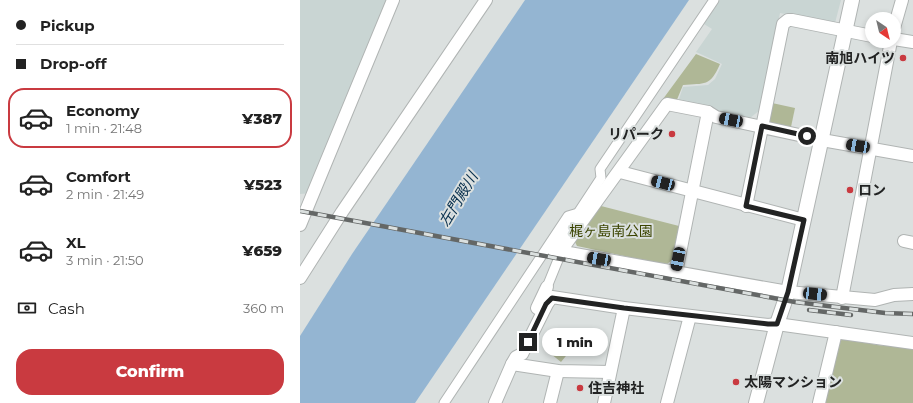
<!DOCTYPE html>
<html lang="en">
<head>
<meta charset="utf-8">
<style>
	:root { --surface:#fff; --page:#f2f2f2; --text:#222; --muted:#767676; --line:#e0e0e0; --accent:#c93a40 }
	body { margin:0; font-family:Montserrat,"Noto Sans JP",sans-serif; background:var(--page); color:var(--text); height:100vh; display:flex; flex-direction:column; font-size:15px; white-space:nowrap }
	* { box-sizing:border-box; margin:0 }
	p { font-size:13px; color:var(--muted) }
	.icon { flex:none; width:22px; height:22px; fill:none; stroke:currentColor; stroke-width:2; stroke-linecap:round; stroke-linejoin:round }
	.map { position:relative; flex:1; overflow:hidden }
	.side { display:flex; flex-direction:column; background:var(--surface); width:300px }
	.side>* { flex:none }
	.guide { display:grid; align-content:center; height:88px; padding:0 16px; background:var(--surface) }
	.needle { width:26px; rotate:145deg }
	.fabs { position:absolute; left:565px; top:12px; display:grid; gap:8px }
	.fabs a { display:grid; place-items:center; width:36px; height:36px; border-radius:50%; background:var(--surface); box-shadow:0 2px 6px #0003; font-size:20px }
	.end { position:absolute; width:18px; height:18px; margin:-9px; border:5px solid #222323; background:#fff; box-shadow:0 0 0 2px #fff }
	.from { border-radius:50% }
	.bubble { position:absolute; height:28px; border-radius:14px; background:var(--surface); box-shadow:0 2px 6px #0003; font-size:13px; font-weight:800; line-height:28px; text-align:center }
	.car { position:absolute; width:12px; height:24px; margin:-12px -6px; border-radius:5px; box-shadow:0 0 3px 1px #0007; background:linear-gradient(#222 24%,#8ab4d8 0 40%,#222 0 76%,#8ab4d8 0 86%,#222 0) }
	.guide b { display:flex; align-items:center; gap:14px; height:38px; font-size:15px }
	.guide b+b { border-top:1px solid var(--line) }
	.guide i { width:10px; height:10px; background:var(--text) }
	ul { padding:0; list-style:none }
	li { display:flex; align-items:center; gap:12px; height:60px; margin:0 8px 6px; padding:0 8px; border:2px solid transparent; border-radius:16px }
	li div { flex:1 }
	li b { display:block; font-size:15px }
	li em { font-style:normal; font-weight:800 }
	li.selected { border-color:var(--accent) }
	li>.icon { width:36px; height:36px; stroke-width:1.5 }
	.pay { display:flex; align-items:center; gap:10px; height:44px; padding:0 16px; font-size:15px }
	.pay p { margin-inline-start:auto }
	.cta { display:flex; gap:8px; margin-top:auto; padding:8px 16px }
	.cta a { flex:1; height:46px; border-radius:16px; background:var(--accent); color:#fff; font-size:16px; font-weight:800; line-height:46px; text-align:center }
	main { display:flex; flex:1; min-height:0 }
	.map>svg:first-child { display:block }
</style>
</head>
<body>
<main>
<section class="side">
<div class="guide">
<b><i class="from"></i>Pickup</b>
<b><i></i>Drop-off</b>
</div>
<ul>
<li class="selected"><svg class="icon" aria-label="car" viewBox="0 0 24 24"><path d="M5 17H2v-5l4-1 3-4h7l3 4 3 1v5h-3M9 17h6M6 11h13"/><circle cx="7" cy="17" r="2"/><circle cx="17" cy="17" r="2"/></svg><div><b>Economy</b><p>1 min · 21:48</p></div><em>¥387</em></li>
<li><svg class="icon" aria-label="car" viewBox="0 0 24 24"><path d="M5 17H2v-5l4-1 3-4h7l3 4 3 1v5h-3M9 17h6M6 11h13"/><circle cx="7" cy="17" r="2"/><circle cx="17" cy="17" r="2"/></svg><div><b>Comfort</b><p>2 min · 21:49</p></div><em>¥523</em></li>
<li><svg class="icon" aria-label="car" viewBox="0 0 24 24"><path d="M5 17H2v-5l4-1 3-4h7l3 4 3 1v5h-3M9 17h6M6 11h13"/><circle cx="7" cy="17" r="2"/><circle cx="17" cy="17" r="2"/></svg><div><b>XL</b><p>3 min · 21:50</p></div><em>¥659</em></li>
</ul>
<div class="pay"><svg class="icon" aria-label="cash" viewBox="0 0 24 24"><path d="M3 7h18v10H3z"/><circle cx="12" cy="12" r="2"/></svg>Cash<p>360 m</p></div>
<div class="cta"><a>Confirm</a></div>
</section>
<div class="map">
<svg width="613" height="403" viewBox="0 0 613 403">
	<rect width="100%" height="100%" fill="#dbe0df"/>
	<g fill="#c9d5d3">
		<polygon points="0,0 92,0 12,193 0,194"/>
		<polygon points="420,0 541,0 535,23 480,13 460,110 450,118 378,102 383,87 408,85 415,79 422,64 396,52 412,29 404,24"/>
	</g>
	<g fill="#afb796">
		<path d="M396,54L420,64C410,87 405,83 383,85L376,102L363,99Z"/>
		<polygon points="472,103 495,108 491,127 471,123 469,120"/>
		<polygon points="301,206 379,226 372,260 366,265 277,246 275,242"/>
		<polygon points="544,338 577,345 613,348 613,403 523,403 539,342"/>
		<polygon points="276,340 285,344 280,354 270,351 261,362 251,354 257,344 269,349"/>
	</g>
	<polygon fill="#94b5d2" points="225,0 389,0 115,403 0,403 0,336 52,254"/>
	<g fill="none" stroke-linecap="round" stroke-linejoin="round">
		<g stroke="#b0b4b3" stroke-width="11">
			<g id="pedestrian">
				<polyline points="260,254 253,252 278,213"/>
				<polyline points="247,287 262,250"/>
				<polyline points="144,403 268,216 278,213 301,178 300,169 414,0"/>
			</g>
		</g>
		<g stroke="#b0b4b3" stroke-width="14">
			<g id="minor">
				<polyline points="594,28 602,0"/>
				<polyline points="594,39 613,42"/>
				<polyline points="613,156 522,140 416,117 408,112 367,104 263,248 269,253 488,292 575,300 594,295 613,294"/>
				<polyline points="320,172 504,220"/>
				<polyline points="446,206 483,24 488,20 492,20 572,36"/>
				<polyline points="0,225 93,0"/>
				<polyline points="604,241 613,243"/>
				<polyline points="376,273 408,112"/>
				<polyline points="0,278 42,212 186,0"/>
				<polyline points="542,298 591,41"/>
				<polyline points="237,308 247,287"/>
				<polyline points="212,364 258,371 310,372"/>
				<polyline points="195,403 212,364 216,357 222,354 247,304 252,297 324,308 468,325 477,324 613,343"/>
				<polyline points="250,403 258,371"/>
				<polyline points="304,403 324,308"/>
				<polyline points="367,403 390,316"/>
				<polyline points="519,403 536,332"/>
			</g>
		</g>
		<g stroke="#b0b4b3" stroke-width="16">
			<polyline id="tertiary" points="456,403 477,324 488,292 552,0"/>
		</g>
		<use href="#pedestrian" stroke="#fff" stroke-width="9"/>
		<use href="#minor" stroke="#fff" stroke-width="12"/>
		<use href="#tertiary" stroke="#fff" stroke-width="14"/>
		<g stroke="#646766" stroke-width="4.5">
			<g id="rail">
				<polyline points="0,211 495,302 585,313 613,314"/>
				<polyline points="509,310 551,315"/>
			</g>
		</g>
		<use href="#rail" stroke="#dbe0df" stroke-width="3" stroke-dasharray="9" stroke-linecap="butt"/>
	</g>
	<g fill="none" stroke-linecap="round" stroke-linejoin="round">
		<polyline stroke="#222323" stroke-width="5" points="228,342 246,304 252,298 324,308 468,324 477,324 488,292 504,220 446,206 462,126 507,136"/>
	</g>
	<g fill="#c93a40" stroke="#dbe0df" stroke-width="1.5">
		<circle cx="603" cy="58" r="4"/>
		<circle cx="372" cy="134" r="4"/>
		<circle cx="550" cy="190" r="4"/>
		<circle cx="436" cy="382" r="4"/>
		<circle cx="280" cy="388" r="4"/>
	</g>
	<g text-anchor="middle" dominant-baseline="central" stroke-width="4" stroke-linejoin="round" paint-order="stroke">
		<g font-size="14" font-weight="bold" fill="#222323" stroke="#dbe0df" text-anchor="start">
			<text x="595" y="58" text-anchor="end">南旭ハイツ</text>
			<text x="364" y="134" text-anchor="end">リパーク</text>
			<text x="558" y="190">ロン</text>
			<text x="444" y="382">太陽マンション</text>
			<text x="288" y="388">住吉神社</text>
		</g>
		<g font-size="14" fill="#3b4400" stroke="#dbe0df">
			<text x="311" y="231">梶ヶ島南公園</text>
		</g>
		<g font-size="15" font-style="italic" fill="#072f4d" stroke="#dbe0df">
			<text transform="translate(158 199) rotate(-59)">左門殿川</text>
		</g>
	</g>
</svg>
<div class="fabs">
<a><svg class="needle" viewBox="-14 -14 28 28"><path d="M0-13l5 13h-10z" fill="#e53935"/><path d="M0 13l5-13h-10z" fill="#767676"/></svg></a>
</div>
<i class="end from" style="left:507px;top:136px"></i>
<i class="end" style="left:228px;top:342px"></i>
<div class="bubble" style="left:242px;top:328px;width:66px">1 min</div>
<i class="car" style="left:431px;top:120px;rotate:281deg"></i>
<i class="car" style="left:558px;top:146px;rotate:280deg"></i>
<i class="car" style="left:363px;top:183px;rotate:285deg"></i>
<i class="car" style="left:299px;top:259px;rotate:280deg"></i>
<i class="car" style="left:378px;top:259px;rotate:191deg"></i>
<i class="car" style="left:515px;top:294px;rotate:96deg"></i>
</div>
</main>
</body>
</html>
